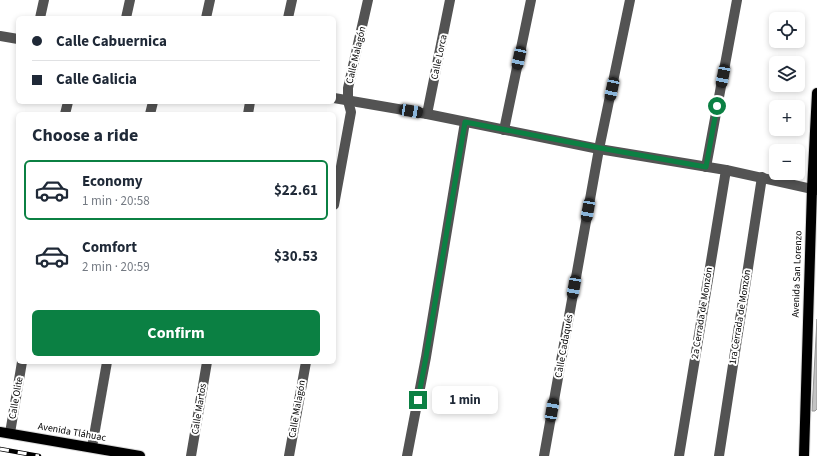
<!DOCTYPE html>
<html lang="en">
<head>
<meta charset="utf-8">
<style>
	:root { --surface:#fff; --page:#f6f6f7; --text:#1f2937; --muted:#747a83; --line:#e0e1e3; --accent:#0b8043 }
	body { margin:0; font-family:"Source Sans 3",sans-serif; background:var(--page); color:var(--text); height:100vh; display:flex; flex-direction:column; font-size:15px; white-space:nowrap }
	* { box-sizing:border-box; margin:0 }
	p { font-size:13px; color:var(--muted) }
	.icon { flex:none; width:22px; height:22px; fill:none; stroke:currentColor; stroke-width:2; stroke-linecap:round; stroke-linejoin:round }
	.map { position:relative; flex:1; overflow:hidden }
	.drawer { position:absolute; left:16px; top:112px; width:320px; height:252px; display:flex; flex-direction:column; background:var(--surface); border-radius:6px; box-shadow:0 2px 6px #0003 }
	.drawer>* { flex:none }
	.top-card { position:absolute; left:16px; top:16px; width:320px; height:88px; border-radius:6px; box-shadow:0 2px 6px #0003; display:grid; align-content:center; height:88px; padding:0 16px; background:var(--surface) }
	.controls { position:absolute; left:769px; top:12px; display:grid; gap:8px }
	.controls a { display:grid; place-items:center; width:36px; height:36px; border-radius:6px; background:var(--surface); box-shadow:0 2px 6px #0003; font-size:20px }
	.end { position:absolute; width:18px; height:18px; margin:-9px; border:5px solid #0b8043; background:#fff; box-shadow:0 0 0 2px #fff }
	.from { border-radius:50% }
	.bubble { position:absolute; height:28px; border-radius:6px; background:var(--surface); box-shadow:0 2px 6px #0003; font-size:13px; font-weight:700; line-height:28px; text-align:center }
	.car { position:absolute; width:12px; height:24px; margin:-12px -6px; border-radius:5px; box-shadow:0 0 3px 1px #0007; background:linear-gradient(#222 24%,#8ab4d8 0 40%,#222 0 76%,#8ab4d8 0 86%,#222 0) }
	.top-card b { display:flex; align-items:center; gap:14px; height:38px; font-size:15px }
	.top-card b+b { border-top:1px solid var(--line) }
	.top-card i { width:10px; height:10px; background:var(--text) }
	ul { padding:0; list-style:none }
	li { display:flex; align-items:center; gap:12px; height:60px; margin:0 8px 6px; padding:0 8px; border:2px solid transparent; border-radius:6px }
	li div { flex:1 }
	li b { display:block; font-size:15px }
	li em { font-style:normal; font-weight:700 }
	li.on { border-color:var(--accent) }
	li>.icon { width:36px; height:36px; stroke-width:1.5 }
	h2 { padding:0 16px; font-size:18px; line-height:48px }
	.button { display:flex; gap:8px; margin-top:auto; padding:8px 16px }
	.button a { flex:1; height:46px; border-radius:6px; background:var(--accent); color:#fff; font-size:16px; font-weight:700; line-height:46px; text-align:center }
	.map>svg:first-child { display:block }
</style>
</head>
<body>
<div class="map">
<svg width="817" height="456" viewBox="0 0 817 456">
	<rect width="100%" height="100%" fill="#fff"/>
	<polygon fill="#c3c3c3" stroke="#979797" points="817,319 817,409 815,411 812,411"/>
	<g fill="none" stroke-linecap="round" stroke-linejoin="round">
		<g stroke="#dbdbdb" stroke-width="12">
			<g id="major">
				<polyline points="0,432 140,456"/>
				<polyline points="804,456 812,189 817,93"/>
			</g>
		</g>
		<g stroke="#535353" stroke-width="10">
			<polyline points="40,18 44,0"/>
			<polyline points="126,18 130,0"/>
			<polyline points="206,18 210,0"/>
			<polyline points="288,18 292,0"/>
			<polyline points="0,36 18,39"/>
			<polyline points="334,98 427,114 599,149 726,170 817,190"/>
			<polyline points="65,114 68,102"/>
			<polyline points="150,114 153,102"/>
			<polyline points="248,114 250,102"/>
			<polyline points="427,114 450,0"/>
			<polyline points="504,130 531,0"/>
			<polyline points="706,167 737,0"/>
			<polyline points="334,205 351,112 348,101 348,88 368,0"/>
			<polyline points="10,433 22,362"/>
			<polyline points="92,447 107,362"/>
			<polyline points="191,456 207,362"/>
			<polyline points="289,456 306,362"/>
			<polyline points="407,456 426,357 465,122"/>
			<polyline points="544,456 599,149 630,0"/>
			<polyline points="679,456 726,170"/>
			<polyline points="719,456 762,177"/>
		</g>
		<use href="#major" stroke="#000" stroke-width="10"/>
		<g stroke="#000" stroke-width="4.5">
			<polyline id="rail" points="0,449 39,456"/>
		</g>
		<use href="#rail" stroke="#fff" stroke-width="3" stroke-dasharray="9" stroke-linecap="butt"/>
	</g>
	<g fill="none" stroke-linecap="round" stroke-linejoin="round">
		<polyline stroke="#0b8043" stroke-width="5" points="418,400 426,357 465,122 600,148 706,167 717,106"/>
	</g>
	<g text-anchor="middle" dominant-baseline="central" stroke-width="4" stroke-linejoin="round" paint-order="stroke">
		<g font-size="10" fill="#000" stroke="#fff">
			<text transform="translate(356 55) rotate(-77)">Calle Malagón</text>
			<text transform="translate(439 57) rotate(-78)">Calle Lorca</text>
			<text transform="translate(797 274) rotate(-88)">Avenida San Lorenzo</text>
			<text transform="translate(702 313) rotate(-81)">2a Cerrada de Monzón</text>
			<text transform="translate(740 317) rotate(-81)">1ra Cerrada de Monzón</text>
			<text transform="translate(564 346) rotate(-80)">Calle Cadaqués</text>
			<text transform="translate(16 398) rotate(-80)">Calle Olite</text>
			<text transform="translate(199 409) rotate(-81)">Calle Martos</text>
			<text transform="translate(297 409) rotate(-80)">Calle Malagón</text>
			<text transform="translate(72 432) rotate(10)">Avenida Tláhuac</text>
		</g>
	</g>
</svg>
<div class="controls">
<a><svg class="icon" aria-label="locate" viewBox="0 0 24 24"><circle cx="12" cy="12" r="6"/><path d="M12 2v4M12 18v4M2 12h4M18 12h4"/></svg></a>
<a><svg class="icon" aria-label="layers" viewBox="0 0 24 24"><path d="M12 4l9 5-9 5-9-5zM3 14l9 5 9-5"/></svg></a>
<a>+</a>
<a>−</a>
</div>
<i class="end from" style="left:717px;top:106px"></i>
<i class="end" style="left:418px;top:400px"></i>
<div class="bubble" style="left:432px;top:386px;width:66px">1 min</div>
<i class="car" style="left:519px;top:58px;rotate:192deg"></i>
<i class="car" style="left:723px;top:76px;rotate:191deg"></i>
<i class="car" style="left:612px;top:89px;rotate:192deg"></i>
<i class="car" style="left:411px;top:111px;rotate:100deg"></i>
<i class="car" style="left:588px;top:210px;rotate:190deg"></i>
<i class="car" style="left:574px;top:287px;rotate:190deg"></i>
<i class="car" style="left:552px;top:410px;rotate:10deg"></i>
<div class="top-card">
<b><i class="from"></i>Calle Cabuernica</b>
<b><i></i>Calle Galicia</b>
</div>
<section class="drawer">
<h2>Choose a ride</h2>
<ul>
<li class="on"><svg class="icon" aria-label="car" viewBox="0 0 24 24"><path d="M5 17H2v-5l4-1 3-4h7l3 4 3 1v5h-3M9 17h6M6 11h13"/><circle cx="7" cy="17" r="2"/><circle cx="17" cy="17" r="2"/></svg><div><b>Economy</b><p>1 min · 20:58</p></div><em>$22.61</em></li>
<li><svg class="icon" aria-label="car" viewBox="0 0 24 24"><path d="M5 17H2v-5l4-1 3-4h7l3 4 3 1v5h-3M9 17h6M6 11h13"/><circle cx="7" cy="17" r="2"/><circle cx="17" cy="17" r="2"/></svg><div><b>Comfort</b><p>2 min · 20:59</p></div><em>$30.53</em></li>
</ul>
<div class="button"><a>Confirm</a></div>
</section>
</div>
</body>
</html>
